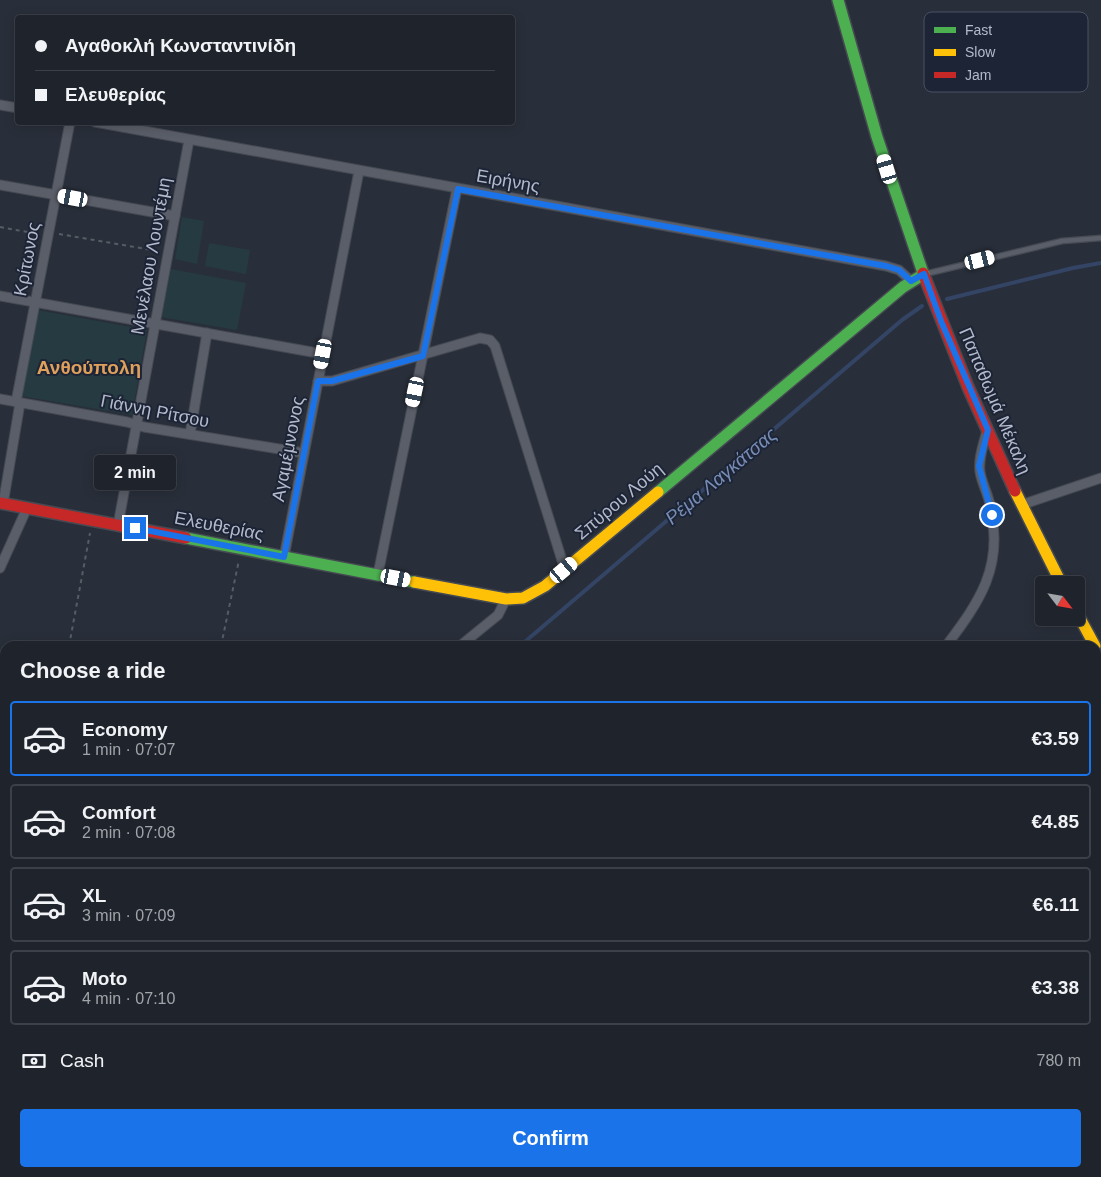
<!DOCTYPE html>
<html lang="en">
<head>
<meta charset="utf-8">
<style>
	:root { --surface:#1f232c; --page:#272b34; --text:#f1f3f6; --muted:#a1a4a9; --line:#3c4048; --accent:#1a73e8 }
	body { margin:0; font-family:Arial,sans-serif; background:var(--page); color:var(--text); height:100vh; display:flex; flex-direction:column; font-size:19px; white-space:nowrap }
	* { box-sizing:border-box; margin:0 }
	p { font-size:16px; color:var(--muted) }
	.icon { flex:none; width:28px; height:28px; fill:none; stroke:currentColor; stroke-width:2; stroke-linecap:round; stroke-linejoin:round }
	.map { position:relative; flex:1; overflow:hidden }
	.panel { position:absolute; left:0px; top:641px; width:1101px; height:536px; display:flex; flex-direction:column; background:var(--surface); border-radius:15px 15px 0 0; box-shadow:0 2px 12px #0003,0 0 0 1px var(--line) }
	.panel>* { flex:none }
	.banner { position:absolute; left:15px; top:15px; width:500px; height:110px; border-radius:5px; box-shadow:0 2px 12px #0003,0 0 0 1px var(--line); display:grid; align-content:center; height:110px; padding:0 20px; background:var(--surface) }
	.needle { width:32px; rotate:121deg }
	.tools { position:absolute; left:1035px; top:576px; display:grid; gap:10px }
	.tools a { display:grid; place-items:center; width:50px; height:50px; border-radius:5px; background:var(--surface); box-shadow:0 2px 12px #0003,0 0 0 1px var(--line); font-size:25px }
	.end { position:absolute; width:22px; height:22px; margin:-11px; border:6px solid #1a73e8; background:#fff; box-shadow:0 0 0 2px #fff }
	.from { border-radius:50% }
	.bubble { position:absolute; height:35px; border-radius:5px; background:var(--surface); box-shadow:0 2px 12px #0003,0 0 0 1px var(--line); font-size:16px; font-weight:700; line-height:35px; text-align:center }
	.car { position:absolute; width:15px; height:30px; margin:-15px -8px; border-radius:6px; box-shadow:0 0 4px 1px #0007; background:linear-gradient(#fff 24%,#345 0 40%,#fff 0 76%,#345 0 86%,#fff 0) }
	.banner b { display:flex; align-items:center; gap:18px; height:48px; font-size:19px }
	.banner b+b { border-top:1px solid var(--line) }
	.banner i { width:12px; height:12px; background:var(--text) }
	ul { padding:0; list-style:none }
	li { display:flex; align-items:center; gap:15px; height:75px; margin:0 10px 8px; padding:0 10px; border:2px solid var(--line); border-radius:5px }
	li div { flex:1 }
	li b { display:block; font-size:19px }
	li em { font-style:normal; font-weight:700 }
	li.active { border-color:var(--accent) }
	li>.icon { width:45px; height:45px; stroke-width:1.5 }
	h2 { padding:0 20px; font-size:22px; line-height:60px }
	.pay { display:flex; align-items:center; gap:12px; height:55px; padding:0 20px; font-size:19px }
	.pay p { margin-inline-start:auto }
	.primary-button { display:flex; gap:10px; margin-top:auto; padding:10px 20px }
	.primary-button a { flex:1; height:58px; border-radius:5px; background:var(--accent); color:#fff; font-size:20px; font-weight:700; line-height:58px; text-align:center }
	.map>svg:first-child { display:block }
</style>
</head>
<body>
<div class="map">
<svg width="1101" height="1177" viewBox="0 0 1101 1177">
	<rect width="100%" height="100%" fill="#292f3a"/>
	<g fill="#253a41">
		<polygon points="182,217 204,221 197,264 175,259"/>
		<polygon points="209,243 250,250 246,274 205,266"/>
		<polygon points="171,269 246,283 237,330 161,317"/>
		<polygon points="37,310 147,330 132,415 21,396"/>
	</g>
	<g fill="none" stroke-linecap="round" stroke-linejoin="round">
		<g stroke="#334465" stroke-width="4">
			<polyline points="947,299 1073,268 1101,263"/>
			<polyline points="520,646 902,320 922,306"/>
			<polyline points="0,1071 5,1068"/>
		</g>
		<g stroke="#464a53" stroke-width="7">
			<polyline id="lane" points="925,274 1062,241 1101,238"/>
		</g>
		<g stroke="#464a53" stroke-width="11">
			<g id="street">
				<polyline points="0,105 18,108"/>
				<polyline points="95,122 886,266 899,270 911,281"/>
				<polyline points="0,185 175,216"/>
				<polyline points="0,296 323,354"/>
				<polyline points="318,381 332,381 480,338 490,340 495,346 565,570"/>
				<polyline points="0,399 127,422 144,427 304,453"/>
				<polyline points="16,402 70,122"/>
				<polyline points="190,434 207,333"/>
				<polyline points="3,504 20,403"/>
				<polyline points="1021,505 1101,478"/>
				<polyline points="118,525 189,140"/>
				<polyline points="284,557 359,171"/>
				<polyline points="0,568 27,508"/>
				<polyline points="378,574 457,189"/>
				<polyline points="460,646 498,615 506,599"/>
				<path d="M946,646C980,601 1003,568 991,509C989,496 982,484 980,472C978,458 984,443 987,430"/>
				<polyline points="1096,782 1101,780"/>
				<polyline points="0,840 5,841"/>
				<polyline points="0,1169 3,1134"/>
				<polyline points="195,1172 198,1177"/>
				<polyline points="418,1172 421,1177"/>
				<polyline points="107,1177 107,1172"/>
				<polyline points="147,1177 148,1172"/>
				<polyline points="273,1177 279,1172"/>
				<polyline points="501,1177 508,1172"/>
				<polyline points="723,1177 726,1172"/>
			</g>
		</g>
		<g stroke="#464a53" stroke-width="14">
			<g id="fast">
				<polyline points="838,0 877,137 923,273"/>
				<polyline points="658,492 903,287 924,274"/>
				<polyline points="186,538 414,582"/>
			</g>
		</g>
		<g stroke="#464a53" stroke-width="14">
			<g id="slow">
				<polyline points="1015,491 1062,585"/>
				<polyline points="414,582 506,599 523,598 545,586 658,492"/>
				<polyline points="1076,611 1095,646"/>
			</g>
		</g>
		<g stroke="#464a53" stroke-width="14">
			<g id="jam">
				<polyline points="923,273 968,387 1015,491"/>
				<polyline points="0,503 186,538"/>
			</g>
		</g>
		<g stroke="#585c65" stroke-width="2" stroke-dasharray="4 4" stroke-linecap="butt">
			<polyline points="0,227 38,234"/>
			<polyline points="59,234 158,251"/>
			<polyline points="69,646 90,533"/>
			<polyline points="221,646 239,560"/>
		</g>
		<use href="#lane" stroke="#5a5e68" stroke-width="4.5"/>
		<use href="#street" stroke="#5a5e68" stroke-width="9"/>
		<use href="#fast" stroke="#4caf50" stroke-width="11"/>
		<use href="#slow" stroke="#ffc107" stroke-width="11"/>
		<use href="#jam" stroke="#c62828" stroke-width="11"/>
	</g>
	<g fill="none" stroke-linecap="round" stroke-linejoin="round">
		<polyline stroke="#1a73e8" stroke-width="6" points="135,528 284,557 318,381 332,381 423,356 458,189 886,266 899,270 911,281 924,274 941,321 988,430 979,466 992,515"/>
	</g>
	<g text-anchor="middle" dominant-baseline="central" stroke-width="4" stroke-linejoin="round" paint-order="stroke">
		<g font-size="18" fill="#b3bacb" stroke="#1c2436">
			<text transform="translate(508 181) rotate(10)">Ειρήνης</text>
			<text transform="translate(151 256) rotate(-80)">Μενέλαου Λουντέμη</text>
			<text transform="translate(27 259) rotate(-79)">Κρίτωνος</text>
			<text transform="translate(995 401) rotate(67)">Παπαθωμά Μέκαλη</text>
			<text transform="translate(155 411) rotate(11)">Γιάννη Ρίτσου</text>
			<text transform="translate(288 449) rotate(-79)">Αγαμέμνονoς</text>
			<text transform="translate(619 501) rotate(-40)">Σπύρου Λούη</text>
			<text transform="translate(219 526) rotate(11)">Ελευθερίας</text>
		</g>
		<g font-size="19" font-weight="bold" fill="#dfa05b" stroke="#1c2436">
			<text x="89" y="367">Ανθούπολη</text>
		</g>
		<g font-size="19" font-style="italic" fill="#788db5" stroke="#1c2436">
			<text transform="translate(721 476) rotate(-40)">Ρέμα Λαγκάτσας</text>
		</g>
	</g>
	<rect x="924" y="12" width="164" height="80" rx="8" fill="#1c2436" stroke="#495163" stroke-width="1"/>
	<rect x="934" y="27" width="22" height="6" fill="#4caf50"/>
	<rect x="934" y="49" width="22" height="7" fill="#ffc107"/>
	<rect x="934" y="72" width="22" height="6" fill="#c62828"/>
	<g font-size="14" fill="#b3bacb">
		<text x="965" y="35">Fast</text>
		<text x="965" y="57">Slow</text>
		<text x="965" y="80">Jam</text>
	</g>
</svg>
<div class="tools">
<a><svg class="needle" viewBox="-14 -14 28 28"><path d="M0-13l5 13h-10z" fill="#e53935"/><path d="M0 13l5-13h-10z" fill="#a1a4a9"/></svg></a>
</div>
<i class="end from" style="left:992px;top:515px"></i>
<i class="end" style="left:135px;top:528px"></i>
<div class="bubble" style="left:94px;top:455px;width:82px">2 min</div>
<i class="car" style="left:887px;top:169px;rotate:343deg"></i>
<i class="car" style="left:73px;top:198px;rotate:280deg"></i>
<i class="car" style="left:980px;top:260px;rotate:76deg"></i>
<i class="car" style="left:323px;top:354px;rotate:191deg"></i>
<i class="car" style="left:415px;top:392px;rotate:192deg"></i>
<i class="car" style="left:564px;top:570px;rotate:50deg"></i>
<i class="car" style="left:396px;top:578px;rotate:101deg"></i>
<div class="banner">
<b><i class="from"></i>Αγαθοκλή Κωνσταντινίδη</b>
<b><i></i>Ελευθερίας</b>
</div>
<section class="panel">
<h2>Choose a ride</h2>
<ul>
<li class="active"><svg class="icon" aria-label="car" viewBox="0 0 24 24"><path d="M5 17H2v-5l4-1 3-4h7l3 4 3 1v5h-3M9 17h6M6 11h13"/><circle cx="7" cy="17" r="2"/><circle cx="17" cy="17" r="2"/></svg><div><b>Economy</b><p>1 min · 07:07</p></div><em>€3.59</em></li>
<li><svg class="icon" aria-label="car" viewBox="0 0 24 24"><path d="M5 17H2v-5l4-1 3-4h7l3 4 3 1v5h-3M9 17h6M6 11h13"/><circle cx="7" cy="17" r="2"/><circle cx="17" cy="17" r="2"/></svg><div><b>Comfort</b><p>2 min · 07:08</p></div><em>€4.85</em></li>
<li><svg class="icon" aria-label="car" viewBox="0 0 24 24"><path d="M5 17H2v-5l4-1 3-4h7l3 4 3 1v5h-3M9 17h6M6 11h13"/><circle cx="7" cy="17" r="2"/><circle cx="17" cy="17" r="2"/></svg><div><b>XL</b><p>3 min · 07:09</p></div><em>€6.11</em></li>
<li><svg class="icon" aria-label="car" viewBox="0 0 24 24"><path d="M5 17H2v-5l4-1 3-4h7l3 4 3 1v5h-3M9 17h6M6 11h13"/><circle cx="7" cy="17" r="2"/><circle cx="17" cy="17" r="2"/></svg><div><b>Moto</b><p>4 min · 07:10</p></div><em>€3.38</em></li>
</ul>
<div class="pay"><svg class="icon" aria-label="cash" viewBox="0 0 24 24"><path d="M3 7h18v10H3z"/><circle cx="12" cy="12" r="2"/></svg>Cash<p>780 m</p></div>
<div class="primary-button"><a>Confirm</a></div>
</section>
</div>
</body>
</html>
